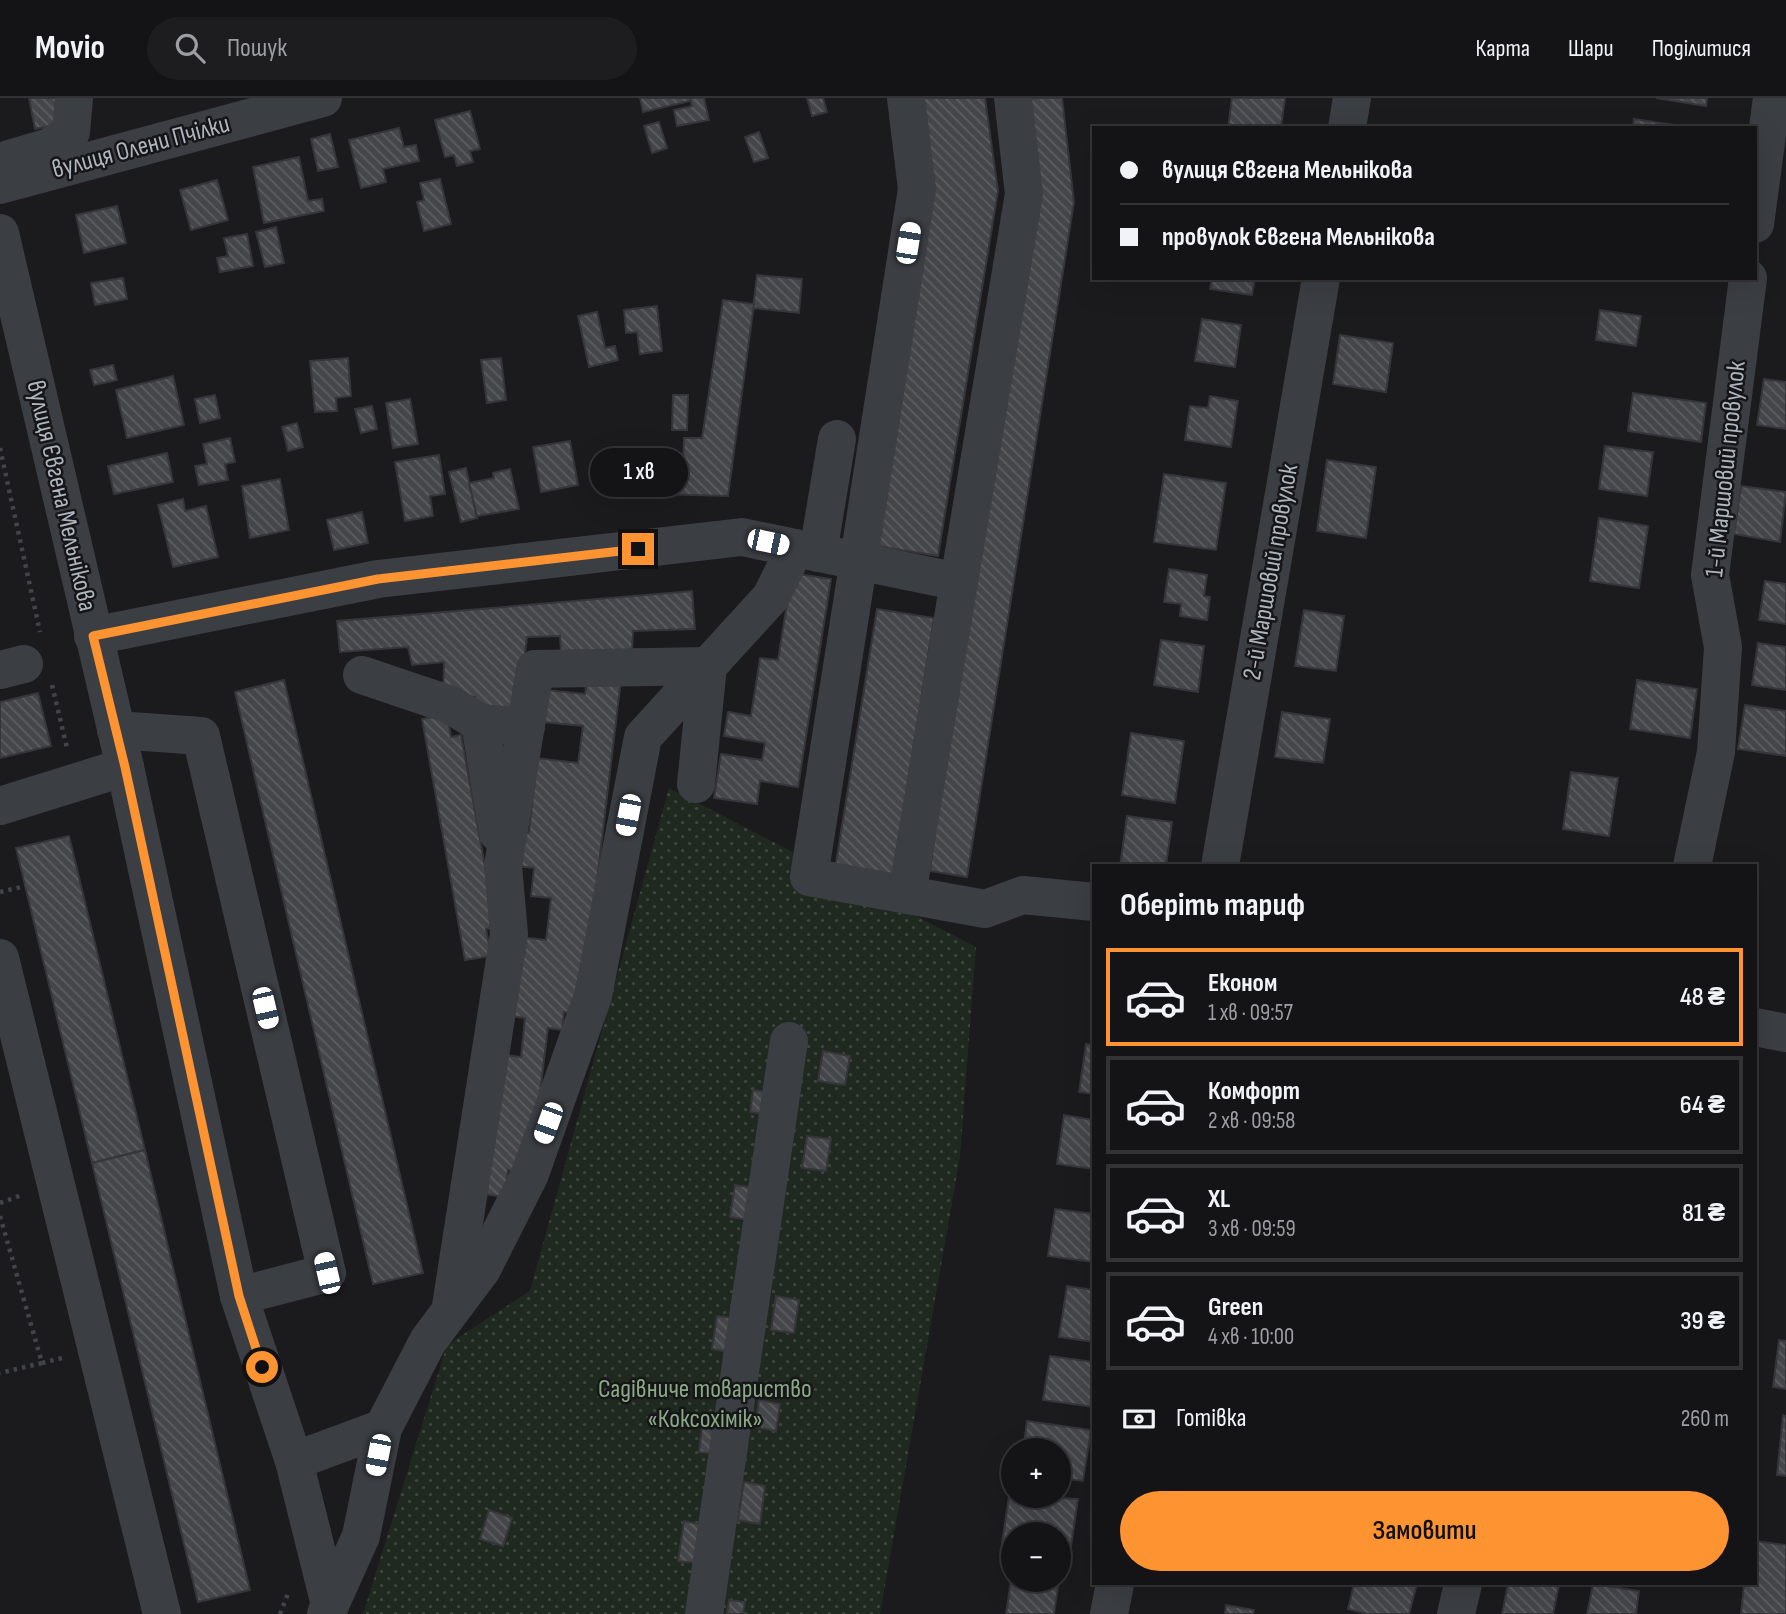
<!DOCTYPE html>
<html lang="uk">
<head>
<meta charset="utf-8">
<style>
	:root { --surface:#141416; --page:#1d1d1f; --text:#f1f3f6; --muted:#9d9ea1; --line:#333335; --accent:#fe9332 }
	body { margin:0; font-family:"Sofia Sans Condensed",sans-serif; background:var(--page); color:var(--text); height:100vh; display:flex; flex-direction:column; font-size:26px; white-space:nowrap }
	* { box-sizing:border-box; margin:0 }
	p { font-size:23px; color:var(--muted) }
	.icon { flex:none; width:38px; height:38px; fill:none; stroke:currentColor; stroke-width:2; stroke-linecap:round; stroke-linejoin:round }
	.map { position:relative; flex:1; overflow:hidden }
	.drawer { position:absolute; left:1092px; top:766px; width:665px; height:721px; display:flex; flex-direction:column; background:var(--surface); border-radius:0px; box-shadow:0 7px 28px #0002,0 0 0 2px var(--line) }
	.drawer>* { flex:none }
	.banner { position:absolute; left:1092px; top:28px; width:665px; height:154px; border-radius:0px; box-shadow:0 7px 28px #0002,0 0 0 2px var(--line); display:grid; align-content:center; height:154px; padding:0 28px; background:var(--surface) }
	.fabs { position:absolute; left:1001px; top:1340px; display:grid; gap:14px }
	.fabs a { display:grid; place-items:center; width:70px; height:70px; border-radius:50%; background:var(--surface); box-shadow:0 7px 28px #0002,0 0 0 2px var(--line); font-size:35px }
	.end { position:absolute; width:32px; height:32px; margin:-16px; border:9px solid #fe9332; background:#111; box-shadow:0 0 0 4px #111 }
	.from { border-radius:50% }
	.bubble { position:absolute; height:49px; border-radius:24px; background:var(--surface); box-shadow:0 7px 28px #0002,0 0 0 2px var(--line); font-size:23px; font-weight:600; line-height:49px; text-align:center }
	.car { position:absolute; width:21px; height:42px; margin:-21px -10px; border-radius:9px; box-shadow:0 0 5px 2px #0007; background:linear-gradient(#fff 24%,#345 0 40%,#fff 0 76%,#345 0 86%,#fff 0) }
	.banner b { display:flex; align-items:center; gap:24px; height:66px; font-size:26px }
	.banner b+b { border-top:2px solid var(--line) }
	.banner i { width:18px; height:18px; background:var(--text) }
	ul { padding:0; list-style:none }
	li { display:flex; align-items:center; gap:21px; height:98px; margin:0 14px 10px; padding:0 14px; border:4px solid var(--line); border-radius:0px }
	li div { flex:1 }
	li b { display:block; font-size:26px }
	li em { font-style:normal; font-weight:600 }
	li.active { border-color:var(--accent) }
	li>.icon { width:63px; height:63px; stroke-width:1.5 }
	h2 { padding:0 28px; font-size:32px; line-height:84px }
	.pay { display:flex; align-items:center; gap:18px; height:77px; padding:0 28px; font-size:26px }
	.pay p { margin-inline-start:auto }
	.primary-button { display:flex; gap:14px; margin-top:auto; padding:14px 28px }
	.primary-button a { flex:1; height:80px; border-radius:42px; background:var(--accent); color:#111; font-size:28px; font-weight:600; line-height:80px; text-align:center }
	header { display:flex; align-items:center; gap:42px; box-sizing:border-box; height:98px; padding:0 35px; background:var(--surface); border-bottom:2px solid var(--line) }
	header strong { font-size:33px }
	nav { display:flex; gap:38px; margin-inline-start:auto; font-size:24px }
	.search { width:490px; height:63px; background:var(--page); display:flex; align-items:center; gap:18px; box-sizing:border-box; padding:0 24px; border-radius:38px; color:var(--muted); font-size:26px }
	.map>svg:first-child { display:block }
</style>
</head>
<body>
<header>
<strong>Movio</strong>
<div class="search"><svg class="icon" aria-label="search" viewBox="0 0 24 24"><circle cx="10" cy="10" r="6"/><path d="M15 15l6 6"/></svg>Пошук</div>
<nav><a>Карта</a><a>Шари</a><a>Поділитися</a></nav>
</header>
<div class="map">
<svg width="1786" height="1516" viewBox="0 0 1786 1516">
	<defs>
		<pattern id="garden-dots" width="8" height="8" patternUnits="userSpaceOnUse" patternTransform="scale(1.75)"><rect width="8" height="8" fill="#202920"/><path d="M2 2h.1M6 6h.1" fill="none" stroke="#3e463f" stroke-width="1.8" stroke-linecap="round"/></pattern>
		<pattern id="building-back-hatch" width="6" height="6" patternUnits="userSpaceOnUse" patternTransform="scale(1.75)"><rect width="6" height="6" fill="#45464a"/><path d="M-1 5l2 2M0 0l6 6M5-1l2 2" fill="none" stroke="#5d5e62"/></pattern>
	</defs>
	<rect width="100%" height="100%" fill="#1b1b1d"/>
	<polygon fill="url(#garden-dots)" points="669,690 976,849 960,1059 880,1516 363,1516 447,1247 530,1193"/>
	<g fill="url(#building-back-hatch)" stroke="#35353a" stroke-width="2">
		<polygon points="29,0 61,0 66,25 35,31"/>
		<polygon points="640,0 690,0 690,3 643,14"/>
		<polygon points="690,0 704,0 709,22 677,28 674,12 692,8"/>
		<polygon points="807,0 823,0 827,14 812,18"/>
		<polygon points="918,0 985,0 998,93 938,458 877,448"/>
		<polygon points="1030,0 1062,0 1074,104 967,779 930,773"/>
		<polygon points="1232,0 1285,0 1281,30 1228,30"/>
		<polygon points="1656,0 1707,0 1706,8"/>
		<polygon points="470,13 480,51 470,53 473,64 457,68 454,57 445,59 435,22"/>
		<polygon points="1634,21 1695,30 1633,30"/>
		<polygon points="659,24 667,50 652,55 644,28"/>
		<polygon points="399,30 404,49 416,47 419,63 383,71 386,84 361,90 349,42"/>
		<polygon points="759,34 768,60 754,64 745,39"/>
		<polygon points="330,36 338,69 318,73 311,41"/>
		<polygon points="299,59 308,103 322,101 324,113 264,125 253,69"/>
		<polygon points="440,81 451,126 424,133 417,104 424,102 420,85"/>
		<polygon points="217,82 228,122 191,132 180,92"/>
		<polygon points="117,108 126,145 84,155 76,117"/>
		<polygon points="276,129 284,165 265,169 256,134"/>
		<polygon points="247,136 253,168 220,174 217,160 228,158 224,140"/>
		<polygon points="757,177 802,181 799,215 753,210"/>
		<polygon points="123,180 127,201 95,207 91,185"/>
		<polygon points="1212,180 1255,180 1252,197 1210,191"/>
		<polygon points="723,202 754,206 728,398 618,395 619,363 683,366 684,340 702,340"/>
		<polygon points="657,208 662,253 640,256 637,234 626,235 624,212"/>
		<polygon points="1600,212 1641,218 1636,248 1596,242"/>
		<polygon points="597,214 605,250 615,248 618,262 589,269 578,218"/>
		<polygon points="1202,221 1241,227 1235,269 1195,263"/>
		<polygon points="1340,237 1393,245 1386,294 1333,286"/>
		<polygon points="348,260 351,298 336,300 337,313 315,314 310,263"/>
		<polygon points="501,260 506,302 487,305 481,262"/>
		<polygon points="113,267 117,282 94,287 90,272"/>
		<polygon points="173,278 184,327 127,340 116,292"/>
		<polygon points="1764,281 1786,284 1786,331 1757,327"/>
		<polygon points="1633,295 1706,305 1701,344 1628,333"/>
		<polygon points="215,297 220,320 200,325 195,301"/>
		<polygon points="673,297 688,297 687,332 672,332"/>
		<polygon points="1210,298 1238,303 1231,349 1185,342 1190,308 1208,310"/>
		<polygon points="410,301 418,346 393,350 386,305"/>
		<polygon points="372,308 377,331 361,335 355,311"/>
		<polygon points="297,325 303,349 288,353 282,329"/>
		<polygon points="230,340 235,364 225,366 228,382 199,387 195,368 207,366 203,346"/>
		<polygon points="570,343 578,387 541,394 533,349"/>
		<polygon points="1605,348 1653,354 1647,398 1599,391"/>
		<polygon points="167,355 173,384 114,396 108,368"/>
		<polygon points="439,357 445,396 430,398 433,418 405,423 395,364"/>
		<polygon points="1327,362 1376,369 1366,440 1317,433"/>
		<polygon points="466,370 477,420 461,424 449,374"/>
		<polygon points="510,371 519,411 477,418 469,385 494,380 493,375"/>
		<polygon points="1164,376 1226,385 1216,452 1154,444"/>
		<polygon points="280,381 289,432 250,440 242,388"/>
		<polygon points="1741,388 1786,394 1780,444 1734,436"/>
		<polygon points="183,401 185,413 206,408 218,459 173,469 158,407"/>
		<polygon points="362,414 368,445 334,452 327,422"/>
		<polygon points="1599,420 1648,428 1639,490 1590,483"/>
		<polygon points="1169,471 1207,477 1204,498 1210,499 1207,522 1180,518 1181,506 1164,504"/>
		<polygon points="792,475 831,481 798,689 760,683 757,706 714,700 721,656 762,662 765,645 724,638 728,614 751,618 760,560 778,562"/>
		<polygon points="1765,483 1786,486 1786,526 1759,522"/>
		<polygon points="692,493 695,531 633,533 632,555 561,555 560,538 527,539 518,614 474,612 475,599 443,597 444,564 412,567 408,549 340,554 337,523"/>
		<polygon points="877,511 934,520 893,779 835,771"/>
		<polygon points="1304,512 1344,518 1336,573 1295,568"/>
		<polygon points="1161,542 1204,548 1198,594 1154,587"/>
		<polygon points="1758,545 1786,549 1786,592 1752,587"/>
		<polygon points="588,578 621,582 581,916 564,914 562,932 548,930 534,1043 522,1074 508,1072 505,1099 483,1096 499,956 521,959 525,920 511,918 521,839 546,842 551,800 531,798 534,770 517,768 521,734 529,735 537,660 578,665 583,628 543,624 547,592 585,596"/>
		<polygon points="284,582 423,1175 373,1186 235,594"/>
		<polygon points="1637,582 1697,591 1690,640 1630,631"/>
		<polygon points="38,595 51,648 0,660 0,604"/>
		<polygon points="1745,607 1786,613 1786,658 1738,651"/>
		<polygon points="1282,614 1330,621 1323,665 1275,659"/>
		<polygon points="447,616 451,639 461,637 496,829 486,831 491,858 465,862 422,621"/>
		<polygon points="1131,635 1184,643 1175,705 1122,697"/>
		<polygon points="1571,674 1618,680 1609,738 1563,731"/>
		<polygon points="1127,718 1172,724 1166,768 1120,768"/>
		<polygon points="69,738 145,1052 92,1065 16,750"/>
		<polygon points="1086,946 1094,947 1094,996 1079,994"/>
		<polygon points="823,953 850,958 845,987 818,983"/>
		<polygon points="753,992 772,995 768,1017 750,1014"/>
		<polygon points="1064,1017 1094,1022 1094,1071 1057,1066"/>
		<polygon points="807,1038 831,1041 826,1073 802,1070"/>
		<polygon points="145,1052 250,1492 198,1504 92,1065"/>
		<polygon points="735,1087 755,1090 750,1122 730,1119"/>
		<polygon points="1055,1111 1094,1116 1094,1164 1048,1158"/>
		<polygon points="1067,1188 1094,1192 1094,1244 1059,1239"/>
		<polygon points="776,1198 799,1202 794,1235 771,1232"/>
		<polygon points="717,1218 741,1221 736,1255 712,1251"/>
		<polygon points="1779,1242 1786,1243 1786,1291 1773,1289"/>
		<polygon points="1050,1258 1094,1264 1094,1309 1043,1302"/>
		<polygon points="759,1302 780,1306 776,1333 755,1329"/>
		<polygon points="1783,1317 1786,1318 1786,1378 1777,1377"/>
		<polygon points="1027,1323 1091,1332 1083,1383 1059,1380 1059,1353 1023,1353"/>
		<polygon points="702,1330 725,1334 721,1357 699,1354"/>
		<polygon points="744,1384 765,1388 760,1426 738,1422"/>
		<polygon points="1010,1392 1013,1392 1013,1398 1078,1401 1069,1462 1059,1461 1059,1437 1013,1437 1013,1454 1001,1452"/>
		<polygon points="489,1412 512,1420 503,1448 480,1441"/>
		<polygon points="684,1423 704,1427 698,1465 678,1463"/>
		<polygon points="1755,1443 1786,1447 1786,1516 1741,1516 1744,1486 1755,1486"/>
		<polygon points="1012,1475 1013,1482 1059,1482 1054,1516 1006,1516"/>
		<polygon points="1354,1486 1417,1486 1409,1516 1367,1516 1348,1511"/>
		<polygon points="1508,1486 1559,1487 1553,1516 1502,1516"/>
		<polygon points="1593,1486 1639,1493 1636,1516 1587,1516"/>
		<polygon points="729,1502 745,1504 743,1516 727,1516"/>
		<polygon points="1226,1507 1254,1512 1253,1516 1225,1516"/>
	</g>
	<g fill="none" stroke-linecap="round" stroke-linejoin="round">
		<g stroke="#41454a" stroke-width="4.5" stroke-dasharray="3.5 5" stroke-linecap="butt">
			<polyline points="0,350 40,534"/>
			<polyline points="52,587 67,650"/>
			<polyline points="0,794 26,788"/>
			<polyline points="0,1105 22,1097"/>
			<polyline points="0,1118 42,1265 0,1275"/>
			<polyline points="42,1265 62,1260"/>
			<polyline points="280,1516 289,1493"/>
		</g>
		<g stroke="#3b3e43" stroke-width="38">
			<polyline points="906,0 917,91 809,779 985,811 1023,797 1094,804"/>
			<polyline points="1347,30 1352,0"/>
			<polyline points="9,61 50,49 71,34 74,0"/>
			<polyline points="0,87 323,0"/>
			<polyline points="1755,126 1772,0"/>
			<polyline points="0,135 125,669 239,1198 294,1363 330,1507 326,1516"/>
			<polyline points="818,455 837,341"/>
			<polyline points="959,484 1024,96 1013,0"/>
			<polyline points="93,538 378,481 742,439 959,484 907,797"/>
			<polyline points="0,572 24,566"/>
			<polyline points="362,577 451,607 480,625"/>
			<polyline points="116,632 201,638 327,1175 239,1198"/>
			<polyline points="0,708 125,669"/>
			<polyline points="498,735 480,625 526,629"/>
			<polyline points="1220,768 1321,180"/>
			<polyline points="1692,768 1716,654 1723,549 1710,477 1748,180"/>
			<polyline points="0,860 162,1516"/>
			<polyline points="1755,929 1786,935"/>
			<polyline points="451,1208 509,836 503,768 535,571 708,568 696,686"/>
			<polyline points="294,1363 383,1330 428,1243 482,1171 530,1076 593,898 643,639 771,499 795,450"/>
			<polyline points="330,1507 361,1438 383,1330"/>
			<polyline points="704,1516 789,943"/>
			<polyline points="1109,1516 1115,1486"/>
			<polyline points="1456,1516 1463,1486"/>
		</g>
	</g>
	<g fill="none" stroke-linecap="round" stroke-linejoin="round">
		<polyline stroke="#fe9332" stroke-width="9" points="262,1269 239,1198 125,669 93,538 378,481 638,451"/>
	</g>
	<g text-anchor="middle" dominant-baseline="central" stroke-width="5" stroke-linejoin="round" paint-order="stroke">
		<g font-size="26" fill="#adb5be" stroke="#161619">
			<text transform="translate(141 49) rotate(-15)">вулиця Олени Пчілки</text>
			<text transform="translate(1726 371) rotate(-84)">1-й Маршовий провулок</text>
			<text transform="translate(61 398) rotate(77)">вулиця Євгена Мельнікова</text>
			<text transform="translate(1271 474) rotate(-80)">2-й Маршовий провулок</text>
		</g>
		<g font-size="26" fill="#88a983" stroke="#161619">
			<text x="705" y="1291">Садівниче товариство<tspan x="705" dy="30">«Коксохімік»</tspan></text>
		</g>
	</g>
</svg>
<div class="fabs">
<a>+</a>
<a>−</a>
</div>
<i class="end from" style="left:262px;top:1269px"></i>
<i class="end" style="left:638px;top:451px"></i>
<div class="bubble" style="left:590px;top:350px;width:98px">1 хв</div>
<i class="car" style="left:908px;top:145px;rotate:9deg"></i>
<i class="car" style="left:768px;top:444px;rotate:102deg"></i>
<i class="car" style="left:628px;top:717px;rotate:191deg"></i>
<i class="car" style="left:265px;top:910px;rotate:167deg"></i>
<i class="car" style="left:548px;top:1025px;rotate:200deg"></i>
<i class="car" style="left:327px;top:1175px;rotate:347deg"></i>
<i class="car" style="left:378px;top:1357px;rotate:191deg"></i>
<div class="banner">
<b><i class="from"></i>вулиця Євгена Мельнікова</b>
<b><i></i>провулок Євгена Мельнікова</b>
</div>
<section class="drawer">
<h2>Оберіть тариф</h2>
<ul>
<li class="active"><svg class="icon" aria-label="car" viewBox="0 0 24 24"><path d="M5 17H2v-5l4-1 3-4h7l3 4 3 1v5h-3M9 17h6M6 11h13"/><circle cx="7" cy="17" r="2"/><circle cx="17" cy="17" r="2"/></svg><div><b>Економ</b><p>1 хв · 09:57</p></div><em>48 ₴</em></li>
<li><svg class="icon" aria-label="car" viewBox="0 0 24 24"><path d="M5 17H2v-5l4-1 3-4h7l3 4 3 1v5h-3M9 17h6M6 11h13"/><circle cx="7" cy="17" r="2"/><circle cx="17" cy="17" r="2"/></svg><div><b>Комфорт</b><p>2 хв · 09:58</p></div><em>64 ₴</em></li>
<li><svg class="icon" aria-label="car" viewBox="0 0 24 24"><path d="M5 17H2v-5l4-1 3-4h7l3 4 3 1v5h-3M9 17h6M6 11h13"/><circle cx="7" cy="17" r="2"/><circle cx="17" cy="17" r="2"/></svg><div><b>XL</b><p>3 хв · 09:59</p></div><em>81 ₴</em></li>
<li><svg class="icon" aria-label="car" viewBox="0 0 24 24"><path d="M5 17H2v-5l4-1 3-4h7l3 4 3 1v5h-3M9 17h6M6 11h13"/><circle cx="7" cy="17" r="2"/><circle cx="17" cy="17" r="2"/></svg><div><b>Green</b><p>4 хв · 10:00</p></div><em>39 ₴</em></li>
</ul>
<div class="pay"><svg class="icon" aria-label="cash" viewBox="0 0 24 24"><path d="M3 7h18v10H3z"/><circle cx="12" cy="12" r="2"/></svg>Готівка<p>260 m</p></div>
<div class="primary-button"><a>Замовити</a></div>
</section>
</div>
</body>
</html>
